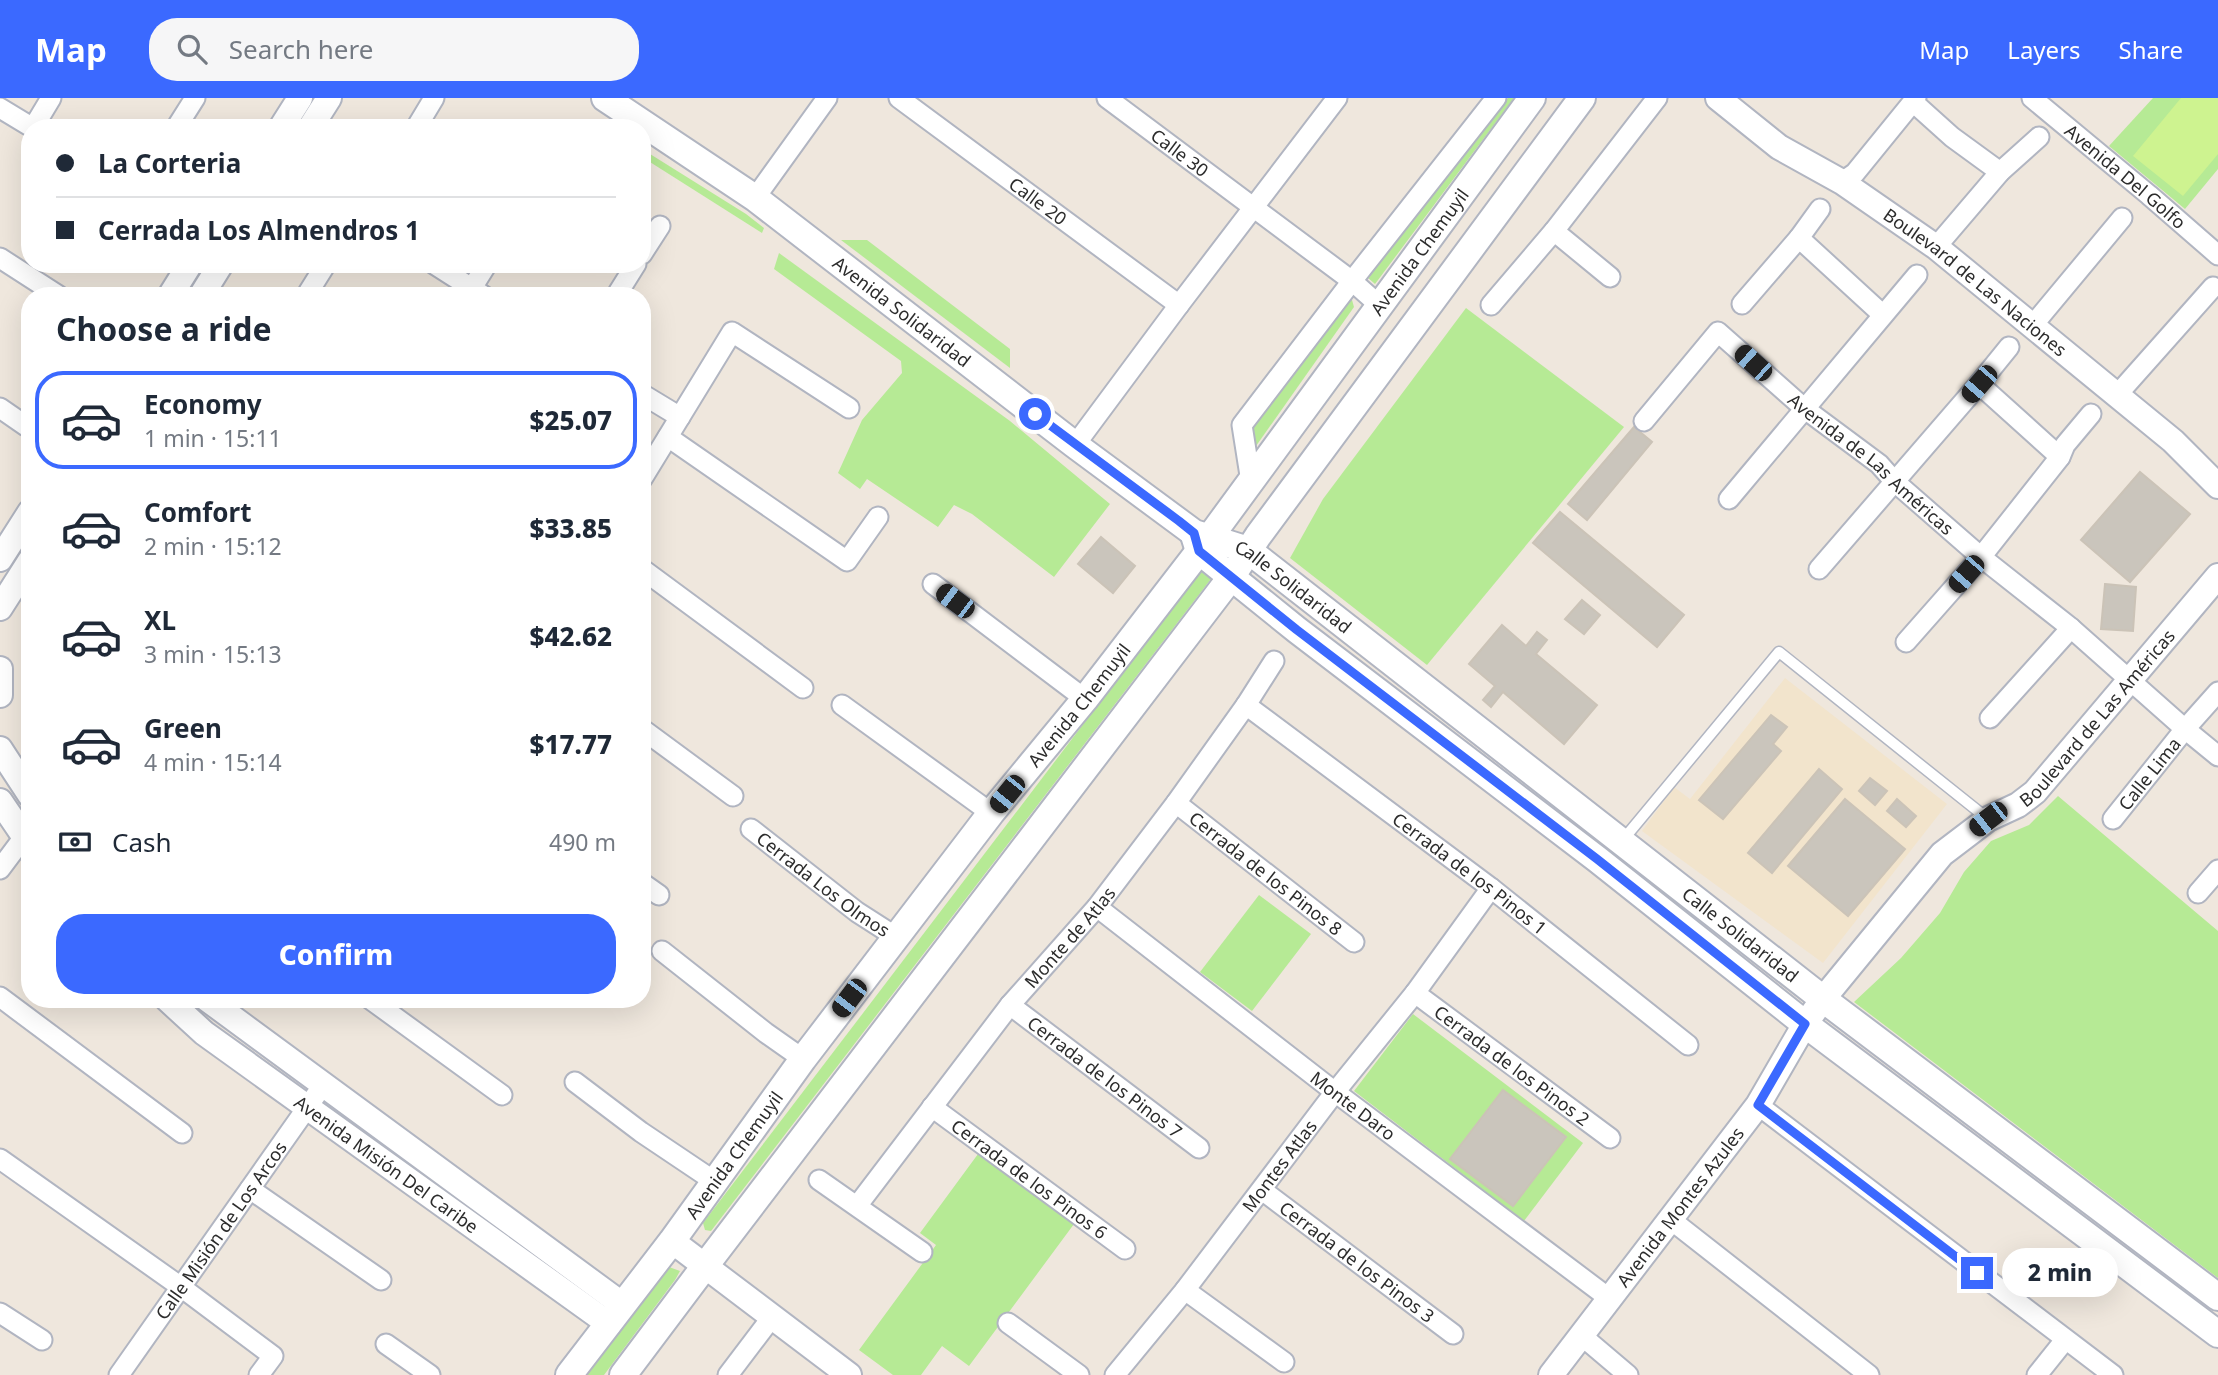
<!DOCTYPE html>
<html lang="en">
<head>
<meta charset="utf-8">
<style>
	:root { --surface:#fff; --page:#f6f6f7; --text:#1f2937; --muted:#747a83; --line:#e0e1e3; --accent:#3b69ff }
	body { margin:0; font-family:"Noto Sans",sans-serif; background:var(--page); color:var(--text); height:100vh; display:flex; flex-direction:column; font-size:26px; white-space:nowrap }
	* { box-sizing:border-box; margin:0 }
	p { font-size:23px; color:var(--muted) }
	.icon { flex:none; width:38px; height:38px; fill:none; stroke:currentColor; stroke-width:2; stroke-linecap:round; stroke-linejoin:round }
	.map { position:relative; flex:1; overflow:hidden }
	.details { position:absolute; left:21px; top:189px; width:630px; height:721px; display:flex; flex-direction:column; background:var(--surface); border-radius:28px; box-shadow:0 7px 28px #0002 }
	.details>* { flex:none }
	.hud { position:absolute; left:21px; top:21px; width:630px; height:154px; border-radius:28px; box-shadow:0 7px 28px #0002; display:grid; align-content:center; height:154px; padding:0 35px; background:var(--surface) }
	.end { position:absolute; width:32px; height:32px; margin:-16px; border:9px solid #3b69ff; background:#fff; box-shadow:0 0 0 4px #fff }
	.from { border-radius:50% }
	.bubble { position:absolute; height:49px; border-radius:24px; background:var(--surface); box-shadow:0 7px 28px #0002; font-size:23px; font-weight:800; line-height:49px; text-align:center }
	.car { position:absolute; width:21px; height:42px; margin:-21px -10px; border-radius:9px; box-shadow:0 0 5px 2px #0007; background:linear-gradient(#222 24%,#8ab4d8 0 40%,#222 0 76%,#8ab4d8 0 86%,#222 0) }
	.hud b { display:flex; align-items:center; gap:24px; height:66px; font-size:26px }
	.hud b+b { border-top:2px solid var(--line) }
	.hud i { width:18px; height:18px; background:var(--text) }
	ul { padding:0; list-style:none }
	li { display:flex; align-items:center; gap:21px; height:98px; margin:0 14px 10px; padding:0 21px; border:4px solid transparent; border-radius:28px }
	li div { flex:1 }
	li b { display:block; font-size:26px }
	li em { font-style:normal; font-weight:800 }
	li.current { border-color:var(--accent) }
	li>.icon { width:63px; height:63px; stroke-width:1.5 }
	h2 { padding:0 35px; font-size:32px; line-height:84px }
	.pay { display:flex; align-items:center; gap:18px; height:77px; padding:0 35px; font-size:26px }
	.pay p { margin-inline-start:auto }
	.primary-button { display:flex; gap:14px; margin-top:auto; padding:14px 35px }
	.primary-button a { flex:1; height:80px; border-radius:28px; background:var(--accent); color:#fff; font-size:28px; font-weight:800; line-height:80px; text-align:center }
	header { display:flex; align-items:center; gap:42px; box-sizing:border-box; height:98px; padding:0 35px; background:var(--accent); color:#fff }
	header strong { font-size:33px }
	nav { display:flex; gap:38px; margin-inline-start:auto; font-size:24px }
	.search { width:490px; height:63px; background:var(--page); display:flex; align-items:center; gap:18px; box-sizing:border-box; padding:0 24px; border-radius:28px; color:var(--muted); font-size:26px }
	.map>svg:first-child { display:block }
</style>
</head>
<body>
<header>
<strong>Map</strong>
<div class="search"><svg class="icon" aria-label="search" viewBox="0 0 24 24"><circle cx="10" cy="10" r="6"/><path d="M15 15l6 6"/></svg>Search here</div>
<nav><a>Map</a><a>Layers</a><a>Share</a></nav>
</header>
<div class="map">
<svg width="2218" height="1277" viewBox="0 0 2218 1277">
	<rect width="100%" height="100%" fill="#efe7dd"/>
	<polygon fill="#f2e4cc" points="1785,580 1947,706 1823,865 1642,733 1674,689 1690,701"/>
	<g fill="#b6ea95">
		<polygon points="1508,0 1514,0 1375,186 1367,179"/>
		<polygon points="2153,0 2218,0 2218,71 2185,111 2109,48"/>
		<polygon points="642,51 746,116 764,130 762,135 642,59"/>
		<polygon points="841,142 867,142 1010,251 1010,270"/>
		<polygon points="779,155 1010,323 1110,406 1054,479 972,416 954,407 938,429 867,381 860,391 838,375 862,322 902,275 901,263 774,171"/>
		<polygon points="1346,202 1352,202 1354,209 1256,348 1253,325"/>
		<polygon points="1466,210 1624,329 1427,567 1290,460 1323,401"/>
		<polygon points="1200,473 1211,481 711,1133 705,1132 703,1125"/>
		<polygon points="2058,698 2218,833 2218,1180 1854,904 1901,860 1940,815 1964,774 1991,743 2029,727"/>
		<polygon points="1259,797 1311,836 1252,913 1200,874"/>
		<polygon points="1413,916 1583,1045 1524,1123 1354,993"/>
		<polygon points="978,1056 1074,1126 969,1268 942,1248 921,1277 893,1277 859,1252 936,1147 920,1135"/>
		<polygon points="669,1169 680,1173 675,1182 604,1277 587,1277"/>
	</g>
	<polygon fill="#cef390" points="2181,0 2218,0 2218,56 2183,98 2133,58"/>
	<g fill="#cac5bc" stroke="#cbc3b7" stroke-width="2">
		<polygon points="1634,329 1652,344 1587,422 1568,406"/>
		<polygon points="2140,374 2190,416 2130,484 2081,442"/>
		<polygon points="1560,414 1684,517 1657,549 1533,445"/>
		<polygon points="1101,439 1135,468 1113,495 1078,466"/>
		<polygon points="2105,486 2136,489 2133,533 2101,531"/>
		<polygon points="1582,502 1600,517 1584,536 1565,521"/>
		<polygon points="1502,527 1526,548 1537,534 1547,542 1536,556 1597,607 1564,646 1503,594 1491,609 1483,602 1495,588 1469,566"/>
		<polygon points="1771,617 1787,629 1773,646 1781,653 1723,721 1699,702"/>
		<polygon points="1819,671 1842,691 1772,775 1748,755"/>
		<polygon points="1870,680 1887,693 1875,707 1859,693"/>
		<polygon points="1845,701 1905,751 1848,818 1788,768"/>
		<polygon points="1897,701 1916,718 1906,729 1887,713"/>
		<polygon points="1503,992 1566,1039 1513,1108 1450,1061"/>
	</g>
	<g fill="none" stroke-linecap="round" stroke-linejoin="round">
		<g stroke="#b1b5c1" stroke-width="13">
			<polyline id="service" points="1622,743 1779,554 1988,721"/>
		</g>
		<g stroke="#b1b5c1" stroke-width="23">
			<g id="minor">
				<path id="s1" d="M899,0L1179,207"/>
				<path id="s2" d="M1107,0L1352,183L1379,207"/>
				<path id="s3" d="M2032,0L2149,97L2218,157"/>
				<polyline points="1913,4 1952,39 2000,74"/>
				<polyline points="0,10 33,30 51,0"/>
				<polyline points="176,30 195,0"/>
				<polyline points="416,30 434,0"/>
				<polyline points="1842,84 1855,75 1916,0"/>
				<polyline points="755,100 827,0"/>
				<polyline points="1554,133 1610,179"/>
				<polyline points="1799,140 1820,111"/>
				<polyline points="1936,149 2000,74 2039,39"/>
				<polyline points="642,156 660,128"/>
				<polyline points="0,160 59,198"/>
				<polyline points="434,166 484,198"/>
				<polyline points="472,190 487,166"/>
				<polyline points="306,198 326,166"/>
				<polyline points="616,198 636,166"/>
				<polyline points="1742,206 1799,140 1883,217"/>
				<polyline points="1491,207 1554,133 1657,0"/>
				<polyline points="2033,227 2122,120"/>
				<polyline points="1979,286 2060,359"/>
				<polyline points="642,296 680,319"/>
				<polyline points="2117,297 2213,189"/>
				<polyline points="0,310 26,328"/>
				<path id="s4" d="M1644,323L1718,234L1805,311L1879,366L1895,384L1981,459L2071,530L2185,631L2218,658"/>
				<polyline points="668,339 847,463 878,419"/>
				<polyline points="1075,347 1179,207 1337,0"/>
				<polyline points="642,381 732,234 849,310"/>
				<polyline points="1251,384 1242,327 1352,183 1496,0"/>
				<polyline points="1729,401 1917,177"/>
				<polyline points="642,471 803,590"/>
				<polyline points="1819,471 1979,286 2009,249"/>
				<polyline points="933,486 1085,601"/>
				<polyline points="1906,544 1981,459 2060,359 2065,347 2091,316"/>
				<polyline points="842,607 991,715"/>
				<path id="s5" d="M1246,607L1491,790L1688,947"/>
				<polyline points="1990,620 2071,530"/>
				<polyline points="642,631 733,698"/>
				<path id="s6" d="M1176,705L1354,844"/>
				<path id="s7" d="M2113,721L2185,631L2218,594"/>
				<path id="s8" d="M751,731L857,814L896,839"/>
				<polyline points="0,771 30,731"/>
				<polyline points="642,785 659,797"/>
				<polyline points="2198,795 2218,772"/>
				<path id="s9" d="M1097,809L1335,994L1610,1201"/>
				<polyline points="662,853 766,935 803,961"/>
				<path id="s10" d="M1415,895L1610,1040"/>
				<polyline points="0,899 182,1035"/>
				<polyline points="370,901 502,997"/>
				<path id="s11" d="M1010,907L1199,1050"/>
				<polyline points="575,984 641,1034 714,1083"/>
				<polyline points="1758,1007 2113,1277"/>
				<path id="s12" d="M932,1009L1125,1151"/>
				<polyline points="0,1061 181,1189 273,1258 259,1277"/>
				<polyline points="819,1082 922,1154"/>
				<polyline points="250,1091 381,1182"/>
				<path id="s13" d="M1262,1092L1453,1236"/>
				<path id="s14" d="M857,1108L1010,907L1097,809L1176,705L1246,607L1274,563"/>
				<polyline points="1670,1121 1869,1277"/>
				<polyline points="1185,1192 1284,1264"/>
				<polyline points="0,1215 42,1242"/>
				<polyline points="1008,1225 1079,1277"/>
				<polyline points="1582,1238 1628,1277"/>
				<polyline points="386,1246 430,1277"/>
				<path id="s15" d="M119,1277L323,987"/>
				<polyline points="728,1277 772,1219"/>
				<path id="s16" d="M1115,1277L1185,1192L1335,994L1415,895L1491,790"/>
				<polyline points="2037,1277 2065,1242"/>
			</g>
		</g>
		<g stroke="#b1b5c1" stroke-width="28">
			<g id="tertiary">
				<path id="s17" d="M1718,0L1779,49L1842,84L1936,149L2173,343L2218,388"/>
				<polyline points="281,30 300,0"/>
				<polyline points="310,30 329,0"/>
				<polyline points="170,198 190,166"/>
				<polyline points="201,198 221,166"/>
				<polyline points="0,461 30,414"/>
				<polyline points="0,510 30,463"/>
				<polyline points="0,571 0,597"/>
				<polyline points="0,651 30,697"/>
				<polyline points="0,703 30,747"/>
				<path id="s18" d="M167,901L204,935L609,1226"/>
				<polyline points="207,901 623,1207"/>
				<polyline points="672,1143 849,1277"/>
				<path id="s19" d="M1551,1277L1758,1007L1805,926L1823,901L1942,756L1988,721L2018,707L2035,694L2218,478"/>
			</g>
		</g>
		<g stroke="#b1b5c1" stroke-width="30">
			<g id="secondary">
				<path id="s20" d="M605,0L755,100L1075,347L1194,435L1248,452L1823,901L2218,1199"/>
				<polyline points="1194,437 1199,453 1297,532 1597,761 1805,926 2218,1236"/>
				<path id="s21" d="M569,1277L672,1143L803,961L991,715L1085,601L1210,439L1532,0"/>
				<polyline points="623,1277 705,1168 1232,478 1258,438 1582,0"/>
			</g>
		</g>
		<use href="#service" stroke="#fff" stroke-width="10"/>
		<use href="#minor" stroke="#fff" stroke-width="19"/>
		<use href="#tertiary" stroke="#fff" stroke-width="24"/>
		<use href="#secondary" stroke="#fff" stroke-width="26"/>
	</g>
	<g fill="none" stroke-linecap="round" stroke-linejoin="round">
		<polyline stroke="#3b69ff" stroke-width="9" points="1035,316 1179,423 1194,435 1199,453 1297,532 1597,761 1805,926 1758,1007 1977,1175"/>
	</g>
	<g text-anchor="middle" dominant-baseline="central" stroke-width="5" stroke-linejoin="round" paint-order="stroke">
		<g font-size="18" fill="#2c2c2c" stroke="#fff">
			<text stroke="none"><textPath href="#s2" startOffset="91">Calle 30</textPath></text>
			<text stroke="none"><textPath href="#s3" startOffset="122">Avenida Del Golfo</textPath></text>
			<text stroke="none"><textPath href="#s1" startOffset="173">Calle 20</textPath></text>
			<text stroke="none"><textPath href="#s21" startOffset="1409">Avenida Chemuyil</textPath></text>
			<text stroke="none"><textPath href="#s17" startOffset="317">Boulevard de Las Naciones</textPath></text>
			<text stroke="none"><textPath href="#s20" startOffset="366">Avenida Solidaridad</textPath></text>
			<text stroke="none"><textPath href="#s4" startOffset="318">Avenida de Las Américas</textPath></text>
			<text stroke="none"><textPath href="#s20" startOffset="847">Calle Solidaridad</textPath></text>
			<text stroke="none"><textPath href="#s21" startOffset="842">Avenida Chemuyil</textPath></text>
			<text stroke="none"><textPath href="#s19" startOffset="861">Boulevard de Las Américas</textPath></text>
			<text stroke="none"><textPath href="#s7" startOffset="58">Calle Lima</textPath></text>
			<text stroke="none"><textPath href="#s6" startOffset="114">Cerrada de los Pinos 8</textPath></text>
			<text stroke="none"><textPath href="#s5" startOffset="280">Cerrada de los Pinos 1</textPath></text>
			<text stroke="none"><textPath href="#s8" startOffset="91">Cerrada Los Olmos</textPath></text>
			<text stroke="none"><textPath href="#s20" startOffset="1414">Calle Solidaridad</textPath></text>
			<text stroke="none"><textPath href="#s14" startOffset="343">Monte de Atlas</textPath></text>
			<text stroke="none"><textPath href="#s10" startOffset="121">Cerrada de los Pinos 2</textPath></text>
			<text stroke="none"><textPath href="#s11" startOffset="119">Cerrada de los Pinos 7</textPath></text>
			<text stroke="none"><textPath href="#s9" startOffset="324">Monte Daro</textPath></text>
			<text stroke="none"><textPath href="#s21" startOffset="275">Avenida Chemuyil</textPath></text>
			<text stroke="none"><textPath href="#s18" startOffset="275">Avenida Misión Del Caribe</textPath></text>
			<text stroke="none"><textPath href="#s16" startOffset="266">Montes Atlas</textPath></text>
			<text stroke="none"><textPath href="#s12" startOffset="121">Cerrada de los Pinos 6</textPath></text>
			<text stroke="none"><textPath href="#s19" startOffset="212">Avenida Montes Azules</textPath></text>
			<text stroke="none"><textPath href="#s15" startOffset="177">Calle Misión de Los Arcos</textPath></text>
			<text stroke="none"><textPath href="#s13" startOffset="119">Cerrada de los Pinos 3</textPath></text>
		</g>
	</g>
</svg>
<i class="end from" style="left:1035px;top:316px"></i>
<i class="end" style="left:1977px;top:1175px"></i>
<div class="bubble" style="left:2002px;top:1150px;width:116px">2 min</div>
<i class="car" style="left:1753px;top:265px;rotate:312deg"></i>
<i class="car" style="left:1979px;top:286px;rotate:221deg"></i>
<i class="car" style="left:1966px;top:476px;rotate:221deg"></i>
<i class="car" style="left:955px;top:503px;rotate:307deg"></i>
<i class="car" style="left:1007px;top:696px;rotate:219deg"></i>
<i class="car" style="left:1988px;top:721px;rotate:232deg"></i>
<i class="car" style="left:849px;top:900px;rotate:217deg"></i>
<div class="hud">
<b><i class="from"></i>La Corteria</b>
<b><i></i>Cerrada Los Almendros 1</b>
</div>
<section class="details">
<h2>Choose a ride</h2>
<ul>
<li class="current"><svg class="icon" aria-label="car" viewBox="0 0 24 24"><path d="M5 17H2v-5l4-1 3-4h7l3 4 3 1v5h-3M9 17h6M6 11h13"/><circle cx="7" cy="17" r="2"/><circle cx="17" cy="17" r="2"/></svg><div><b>Economy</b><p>1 min · 15:11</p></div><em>$25.07</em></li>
<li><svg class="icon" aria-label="car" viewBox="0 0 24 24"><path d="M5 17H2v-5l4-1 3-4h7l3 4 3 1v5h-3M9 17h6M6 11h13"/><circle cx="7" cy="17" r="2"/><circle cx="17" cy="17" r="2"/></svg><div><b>Comfort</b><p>2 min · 15:12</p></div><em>$33.85</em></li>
<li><svg class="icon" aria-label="car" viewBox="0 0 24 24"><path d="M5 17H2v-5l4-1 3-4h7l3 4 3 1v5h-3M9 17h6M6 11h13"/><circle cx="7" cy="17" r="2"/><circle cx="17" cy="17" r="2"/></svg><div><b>XL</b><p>3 min · 15:13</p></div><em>$42.62</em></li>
<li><svg class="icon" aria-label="car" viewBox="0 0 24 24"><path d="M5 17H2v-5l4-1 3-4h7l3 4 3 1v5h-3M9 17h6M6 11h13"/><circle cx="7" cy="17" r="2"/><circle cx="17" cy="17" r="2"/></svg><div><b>Green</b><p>4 min · 15:14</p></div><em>$17.77</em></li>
</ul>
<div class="pay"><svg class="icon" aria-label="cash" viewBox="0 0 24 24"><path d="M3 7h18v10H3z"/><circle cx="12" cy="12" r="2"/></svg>Cash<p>490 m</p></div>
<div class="primary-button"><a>Confirm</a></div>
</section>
</div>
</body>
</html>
